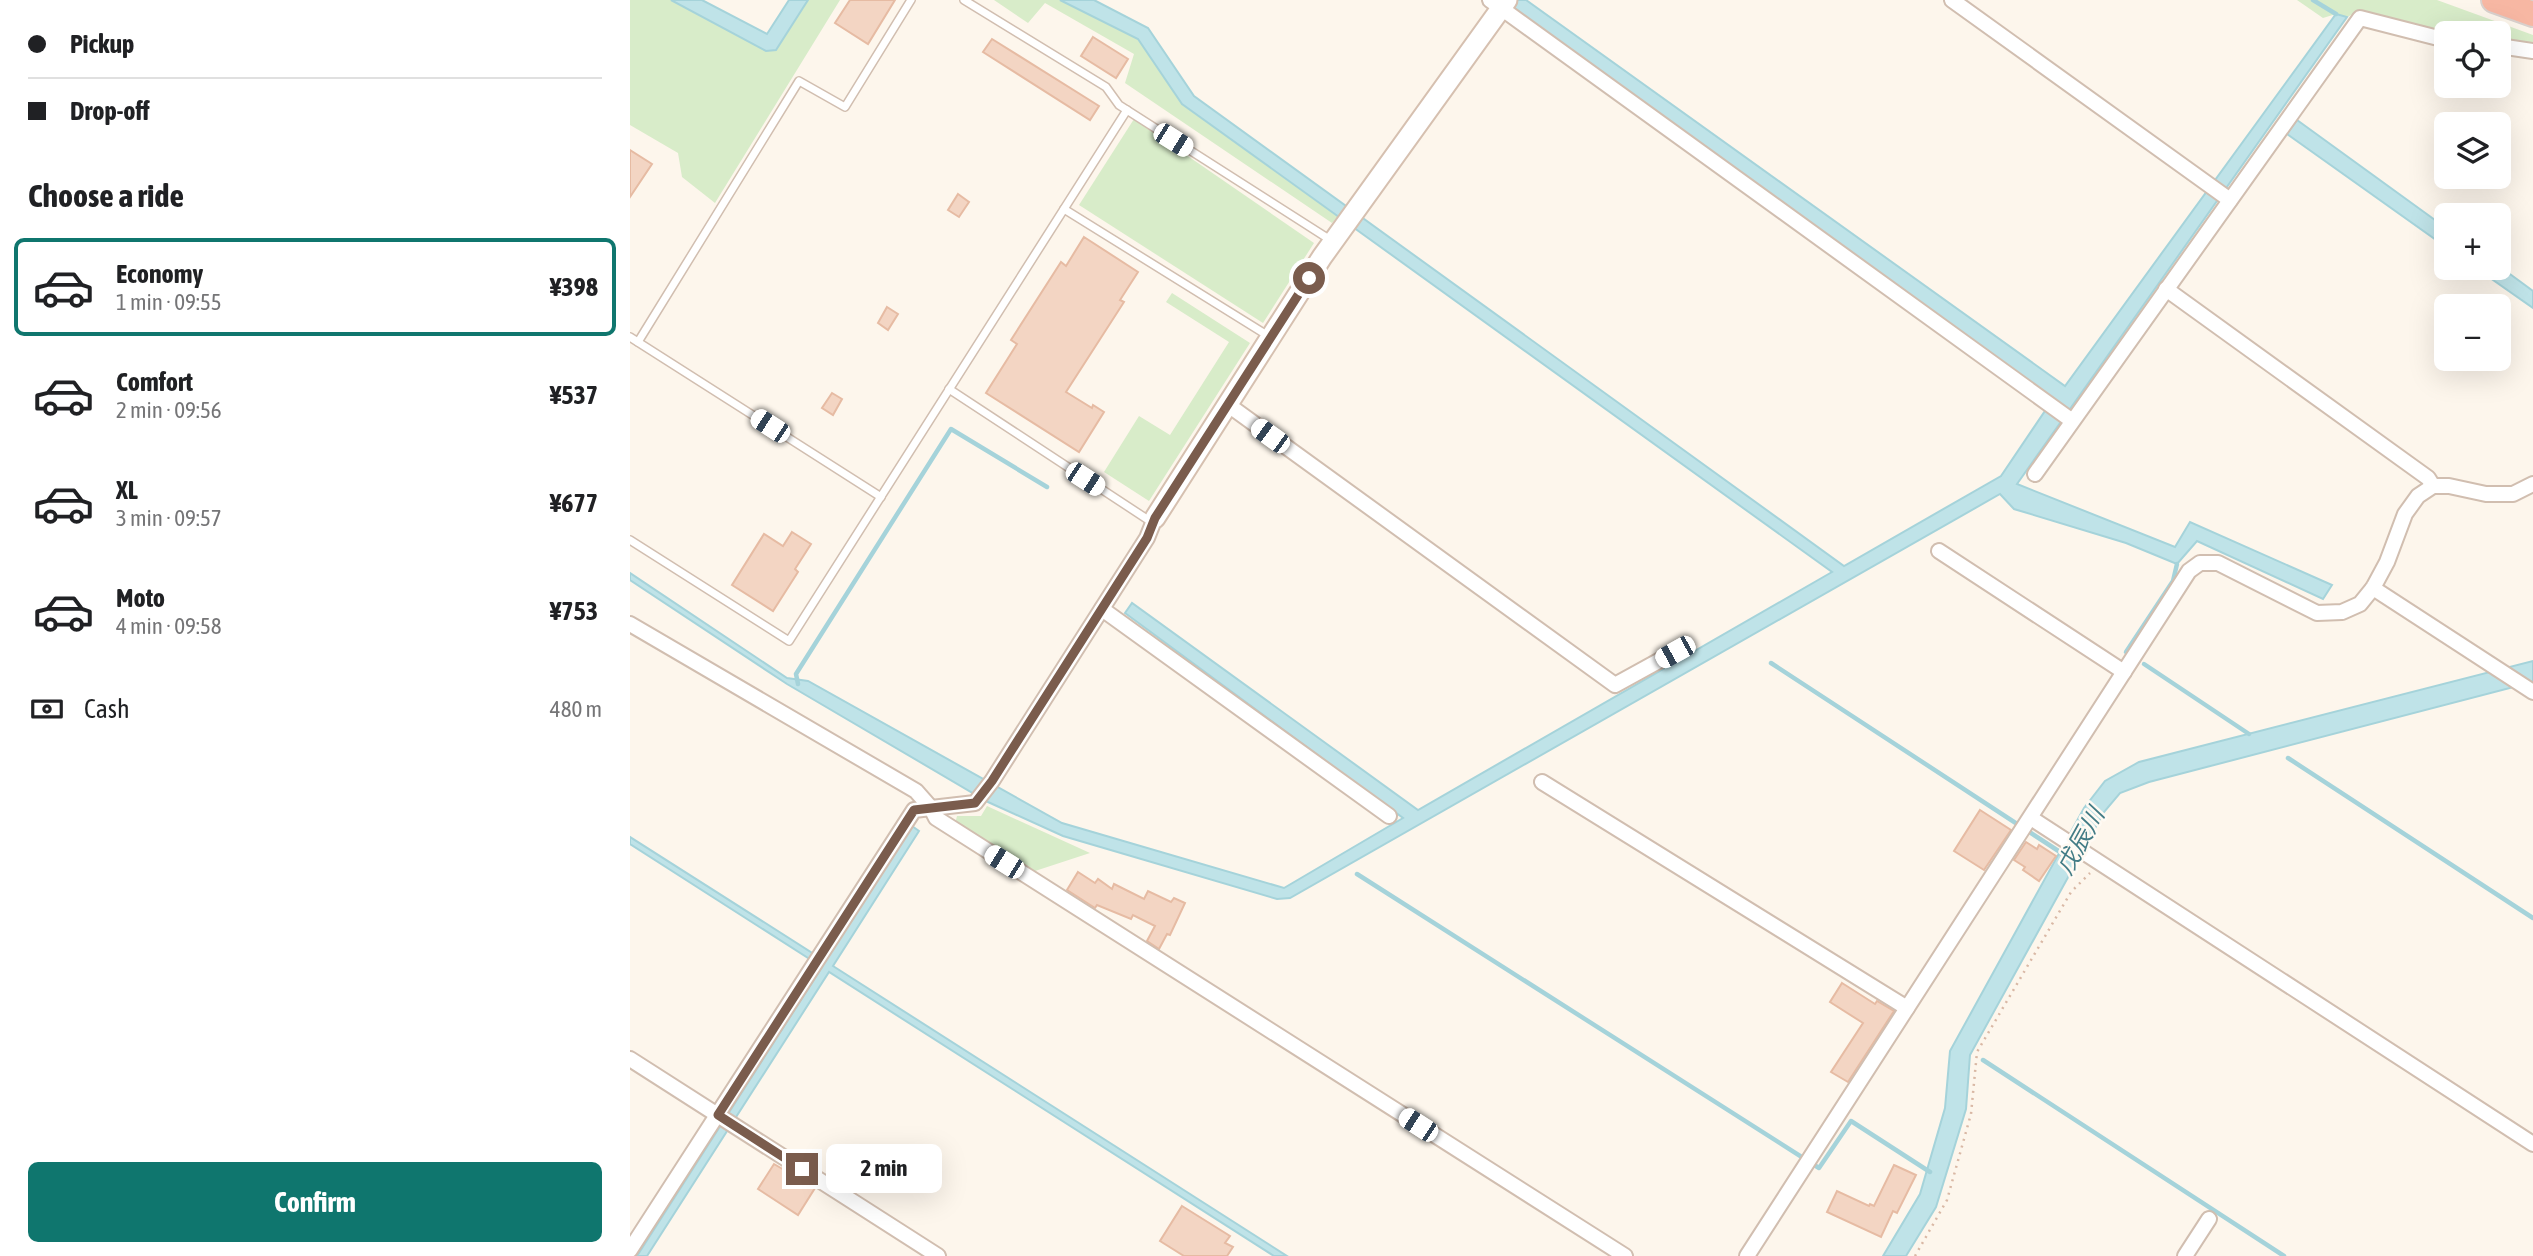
<!DOCTYPE html>
<html lang="en">
<head>
<meta charset="utf-8">
<style>
	:root { --surface:#fff; --page:#f2f2f2; --text:#202124; --muted:#757577; --line:#e0e0e0; --accent:#0f766e }
	body { margin:0; font-family:"Asap Condensed","Noto Sans JP",sans-serif; background:var(--page); color:var(--text); height:100vh; display:flex; flex-direction:column; font-size:26px; white-space:nowrap }
	* { box-sizing:border-box; margin:0 }
	p { font-size:23px; color:var(--muted) }
	.icon { flex:none; width:38px; height:38px; fill:none; stroke:currentColor; stroke-width:2; stroke-linecap:round; stroke-linejoin:round }
	.map { position:relative; flex:1; overflow:hidden }
	.side { display:flex; flex-direction:column; background:var(--surface); width:630px }
	.side>* { flex:none }
	.banner { display:grid; align-content:center; height:154px; padding:0 28px; background:var(--surface) }
	.tools { position:absolute; left:1804px; top:21px; display:grid; gap:14px }
	.tools a { display:grid; place-items:center; width:77px; height:77px; border-radius:10px; background:var(--surface); box-shadow:0 7px 28px #0002; font-size:35px }
	.end { position:absolute; width:32px; height:32px; margin:-16px; border:9px solid #7a5c4d; background:#fff; box-shadow:0 0 0 4px #fff }
	.from { border-radius:50% }
	.bubble { position:absolute; height:49px; border-radius:10px; background:var(--surface); box-shadow:0 7px 28px #0002; font-size:23px; font-weight:700; line-height:49px; text-align:center }
	.car { position:absolute; width:21px; height:42px; margin:-21px -10px; border-radius:9px; box-shadow:0 0 5px 2px #0007; background:linear-gradient(#fff 24%,#345 0 40%,#fff 0 76%,#345 0 86%,#fff 0) }
	.banner b { display:flex; align-items:center; gap:24px; height:66px; font-size:26px }
	.banner b+b { border-top:2px solid var(--line) }
	.banner i { width:18px; height:18px; background:var(--text) }
	ul { padding:0; list-style:none }
	li { display:flex; align-items:center; gap:21px; height:98px; margin:0 14px 10px; padding:0 14px; border:4px solid transparent; border-radius:10px }
	li div { flex:1 }
	li b { display:block; font-size:26px }
	li em { font-style:normal; font-weight:700 }
	li.current { border-color:var(--accent) }
	li>.icon { width:63px; height:63px; stroke-width:1.5 }
	h2 { padding:0 28px; font-size:32px; line-height:84px }
	.pay { display:flex; align-items:center; gap:18px; height:77px; padding:0 28px; font-size:26px }
	.pay p { margin-inline-start:auto }
	.action { display:flex; gap:14px; margin-top:auto; padding:14px 28px }
	.action a { flex:1; height:80px; border-radius:10px; background:var(--accent); color:#fff; font-size:28px; font-weight:700; line-height:80px; text-align:center }
	main { display:flex; flex:1; min-height:0 }
	.map>svg:first-child { display:block }
</style>
</head>
<body>
<main>
<section class="side">
<div class="banner">
<b><i class="from"></i>Pickup</b>
<b><i></i>Drop-off</b>
</div>
<h2>Choose a ride</h2>
<ul>
<li class="current"><svg class="icon" aria-label="car" viewBox="0 0 24 24"><path d="M5 17H2v-5l4-1 3-4h7l3 4 3 1v5h-3M9 17h6M6 11h13"/><circle cx="7" cy="17" r="2"/><circle cx="17" cy="17" r="2"/></svg><div><b>Economy</b><p>1 min · 09:55</p></div><em>¥398</em></li>
<li><svg class="icon" aria-label="car" viewBox="0 0 24 24"><path d="M5 17H2v-5l4-1 3-4h7l3 4 3 1v5h-3M9 17h6M6 11h13"/><circle cx="7" cy="17" r="2"/><circle cx="17" cy="17" r="2"/></svg><div><b>Comfort</b><p>2 min · 09:56</p></div><em>¥537</em></li>
<li><svg class="icon" aria-label="car" viewBox="0 0 24 24"><path d="M5 17H2v-5l4-1 3-4h7l3 4 3 1v5h-3M9 17h6M6 11h13"/><circle cx="7" cy="17" r="2"/><circle cx="17" cy="17" r="2"/></svg><div><b>XL</b><p>3 min · 09:57</p></div><em>¥677</em></li>
<li><svg class="icon" aria-label="car" viewBox="0 0 24 24"><path d="M5 17H2v-5l4-1 3-4h7l3 4 3 1v5h-3M9 17h6M6 11h13"/><circle cx="7" cy="17" r="2"/><circle cx="17" cy="17" r="2"/></svg><div><b>Moto</b><p>4 min · 09:58</p></div><em>¥753</em></li>
</ul>
<div class="pay"><svg class="icon" aria-label="cash" viewBox="0 0 24 24"><path d="M3 7h18v10H3z"/><circle cx="12" cy="12" r="2"/></svg>Cash<p>480 m</p></div>
<div class="action"><a>Confirm</a></div>
</section>
<div class="map">
<svg width="1903" height="1256" viewBox="0 0 1903 1256">
	<rect width="100%" height="100%" fill="#fdf6ec"/>
	<g fill="#d8ecc9">
		<polygon points="0,0 41,0 136,51 146,50 178,0 210,0 85,203 52,177 48,153 0,125"/>
		<polygon points="364,0 430,0 508,39 552,104 708,216 702,223 495,83 504,54 415,3 398,23"/>
		<polygon points="1667,0 1807,0 1903,35 1903,44 1869,40 1869,33 1812,32 1730,11 1717,17 1706,14 1693,18"/>
		<polygon points="504,119 684,243 633,323 449,205"/>
		<polygon points="542,293 620,343 519,501 474,472 509,416 540,435 599,342 536,302"/>
		<polygon points="357,806 460,853 402,872 325,824 327,816 351,816"/>
	</g>
	<g fill="#bfe3e8" stroke="#a5d3da" stroke-width="2">
		<polygon points="41,0 72,0 137,34 159,0 178,0 146,50 136,51"/>
		<polygon points="430,0 464,0 518,28 564,96 1214,566 1371,476 1423,399 870,0 896,0 1435,386 1706,14 1717,17 1387,484 1545,547 1560,522 1702,585 1693,599 1567,541 1547,564 1496,543 1384,509 1370,494 660,898 647,899 433,836 358,802 157,684 0,580 0,573 157,678 178,681 432,823 654,888 773,818 495,613 502,603 788,810 1202,572 552,104 508,39"/>
		<polygon points="1667,120 1816,228 1816,247 1657,134"/>
		<polygon points="1869,266 1903,291 1903,308 1846,268"/>
		<polygon points="1903,661 1903,682 1519,782 1490,793 1474,812 1340,1055 1336,1109 1306,1207 1276,1256 1253,1256 1290,1194 1315,1108 1320,1051 1454,808 1475,781 1509,762"/>
		<polygon points="282,826 289,831 203,966 657,1256 644,1256 199,972 17,1256 7,1256 192,967 0,844 0,837 195,961"/>
	</g>
	<g fill="none" stroke-linecap="round" stroke-linejoin="round">
		<g stroke="#a5d3da" stroke-width="4.5">
			<polyline points="1683,0 1706,14"/>
			<polyline points="1496,652 1543,581 1547,564"/>
			<polyline points="1141,663 1430,852 1432,855"/>
			<polyline points="1514,664 1619,734"/>
			<polyline points="168,684 166,674 321,429 417,487"/>
			<polyline points="1658,758 1903,918"/>
			<polyline points="727,874 1189,1168 1221,1121 1300,1172"/>
			<polyline points="1353,1060 1654,1256"/>
		</g>
	</g>
	<g fill="#f3d5c3" stroke="#e6bba3" stroke-width="2">
		<polygon points="220,0 265,0 238,44 205,23"/>
		<polygon points="463,37 498,59 486,78 451,56"/>
		<polygon points="362,39 469,106 460,120 353,52"/>
		<polygon points="0,150 22,164 0,197"/>
		<polygon points="328,194 339,202 329,217 318,210"/>
		<polygon points="454,237 508,272 490,300 494,302 436,392 462,408 463,405 474,412 449,452 356,393 387,344 381,340 431,262 436,266"/>
		<polygon points="257,307 268,314 258,330 248,323"/>
		<polygon points="202,393 212,399 203,415 192,408"/>
		<polygon points="162,532 181,544 165,569 168,572 143,611 102,585 134,534 153,546"/>
		<polygon points="1350,810 1381,830 1354,870 1324,851"/>
		<polygon points="1396,842 1407,849 1409,845 1426,856 1409,881 1393,870 1395,867 1384,860"/>
		<polygon points="448,872 465,883 468,879 482,889 484,884 514,899 518,891 541,902 544,898 555,903 540,935 537,934 529,949 517,941 525,926 503,915 501,919 467,905 465,908 437,890"/>
		<polygon points="1212,983 1245,1004 1247,1001 1264,1011 1218,1082 1201,1072 1233,1023 1200,1002"/>
		<polygon points="144,1164 185,1188 168,1215 128,1189"/>
		<polygon points="1264,1165 1286,1175 1267,1213 1263,1211 1251,1237 1197,1212 1207,1191 1239,1206 1240,1204 1244,1206"/>
		<polygon points="552,1206 600,1236 595,1243 603,1247 597,1256 554,1256 530,1241"/>
	</g>
	<g fill="none" stroke-linecap="round" stroke-linejoin="round">
		<g stroke="#d1beb0" stroke-width="10">
			<g id="lane">
				<polyline points="334,0 476,87 489,105 702,241"/>
				<polyline points="434,209 640,337"/>
				<polyline points="0,337 251,497"/>
				<polyline points="8,342 169,81 215,107 281,0"/>
				<polyline points="319,389 523,523"/>
				<polyline points="0,540 159,641 497,110"/>
			</g>
		</g>
		<g stroke="#d1beb0" stroke-width="18">
			<g id="street">
				<polyline points="860,0 1441,420"/>
				<polyline points="1322,0 1600,200"/>
				<polyline points="1869,46 1903,51"/>
				<polyline points="1536,289 1798,478 1803,486"/>
				<polyline points="597,404 985,685 1045,652"/>
				<polyline points="1405,474 1730,18 1816,40"/>
				<polyline points="1309,551 1494,672"/>
				<polyline points="1743,588 1903,692"/>
				<polyline points="472,609 759,816"/>
				<polyline points="0,624 286,791 301,808 306,818 995,1256"/>
				<polyline points="912,782 1277,1008"/>
				<polyline points="1401,818 1903,1144"/>
				<polyline points="0,1059 308,1256"/>
				<polyline points="0,1250 284,810 345,803 362,781 517,538 525,518"/>
				<polyline points="1117,1256 1559,571 1570,563 1588,563 1687,613 1712,612 1730,604 1743,588 1757,562 1775,514 1788,496 1803,486 1819,486 1856,494 1883,494 1903,484"/>
				<polyline points="1555,1256 1579,1219"/>
			</g>
		</g>
		<g stroke="#d6c0b0" stroke-width="23">
			<polyline id="secondary" points="525,518 692,257 877,0"/>
		</g>
		<g stroke="#dad1cd" stroke-width="28">
			<polyline id="highway" points="1864,0 1903,14"/>
		</g>
		<polyline stroke="#d9b8a5" stroke-width="2.5" stroke-dasharray="2 5" stroke-linecap="butt" points="1285,1256 1317,1200 1341,1114 1347,1052 1441,892 1460,873"/>
		<use href="#lane" stroke="#fff" stroke-width="7"/>
		<use href="#street" stroke="#fff" stroke-width="14"/>
		<use href="#secondary" stroke="#fff" stroke-width="19"/>
		<use href="#highway" stroke="#f7b7a3" stroke-width="24"/>
	</g>
	<g fill="none" stroke-linecap="round" stroke-linejoin="round">
		<polyline stroke="#7a5c4d" stroke-width="9" points="172,1169 88,1115 284,810 345,803 362,781 517,538 525,518 679,278"/>
	</g>
	<g text-anchor="middle" dominant-baseline="central" stroke-width="5" stroke-linejoin="round" paint-order="stroke">
		<g font-size="24" font-style="italic" fill="#437c86" stroke="#fffaf3">
			<text transform="translate(1450 841) rotate(-61)">戊辰川</text>
		</g>
	</g>
</svg>
<div class="tools">
<a><svg class="icon" aria-label="locate" viewBox="0 0 24 24"><circle cx="12" cy="12" r="6"/><path d="M12 2v4M12 18v4M2 12h4M18 12h4"/></svg></a>
<a><svg class="icon" aria-label="layers" viewBox="0 0 24 24"><path d="M12 4l9 5-9 5-9-5zM3 14l9 5 9-5"/></svg></a>
<a>+</a>
<a>−</a>
</div>
<i class="end from" style="left:679px;top:278px"></i>
<i class="end" style="left:172px;top:1169px"></i>
<div class="bubble" style="left:196px;top:1144px;width:116px">2 min</div>
<i class="car" style="left:543px;top:140px;rotate:122deg"></i>
<i class="car" style="left:140px;top:426px;rotate:303deg"></i>
<i class="car" style="left:640px;top:436px;rotate:306deg"></i>
<i class="car" style="left:455px;top:479px;rotate:123deg"></i>
<i class="car" style="left:1045px;top:652px;rotate:241deg"></i>
<i class="car" style="left:374px;top:862px;rotate:302deg"></i>
<i class="car" style="left:788px;top:1125px;rotate:303deg"></i>
</div>
</main>
</body>
</html>
